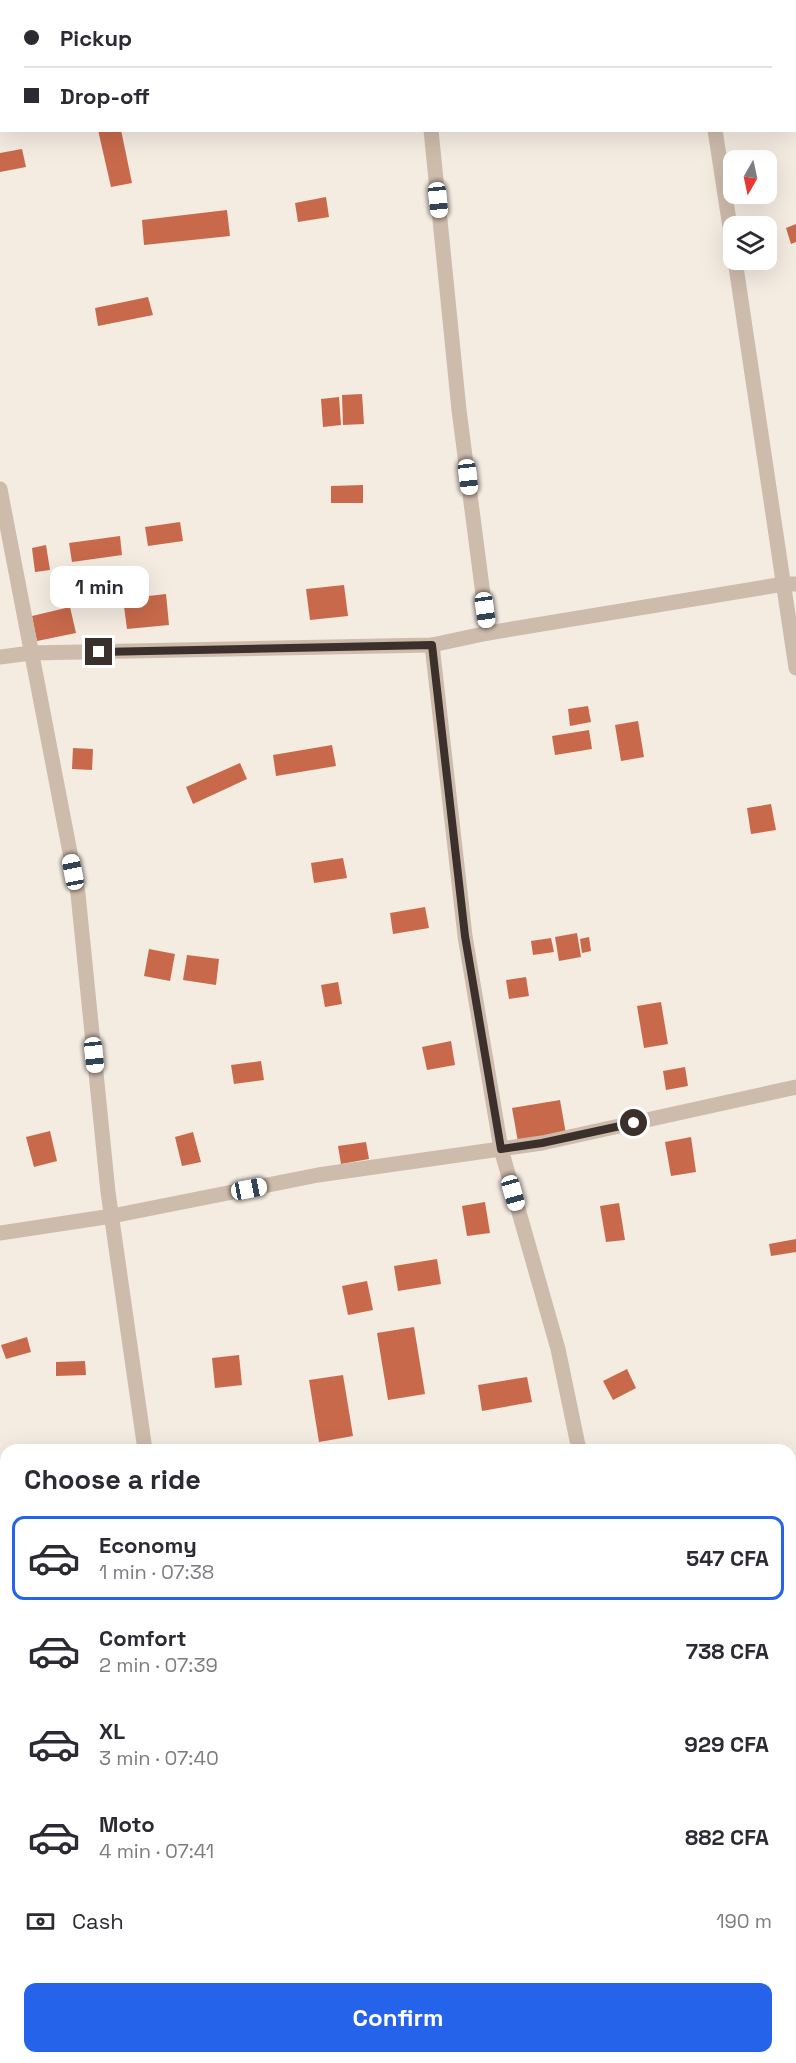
<!DOCTYPE html>
<html lang="en">
<head>
<meta charset="utf-8">
<style>
	:root { --surface:#fff; --page:#f2f2f3; --text:#2b2b33; --muted:#7c7c81; --line:#e1e1e2; --accent:#2563eb }
	body { margin:0; font-family:"Space Grotesk",sans-serif; background:var(--page); color:var(--text); height:100vh; display:flex; flex-direction:column; font-size:22px; white-space:nowrap }
	* { box-sizing:border-box; margin:0 }
	p { font-size:20px; color:var(--muted) }
	.icon { flex:none; width:33px; height:33px; fill:none; stroke:currentColor; stroke-width:2; stroke-linecap:round; stroke-linejoin:round }
	.map { position:relative; flex:1; overflow:hidden }
	.details { position:absolute; left:0px; top:1444px; width:796px; height:620px; display:flex; flex-direction:column; background:var(--surface); border-radius:18px 18px 0 0; box-shadow:0 6px 24px #0002 }
	.details>* { flex:none }
	.hud { position:absolute; left:0px; top:0px; width:796px; height:132px; box-shadow:0 6px 24px #0002; display:grid; align-content:center; height:132px; padding:0 24px; background:var(--surface) }
	.needle { width:39px; rotate:189deg }
	.fabs { position:absolute; left:723px; top:150px; display:grid; gap:12px }
	.fabs a { display:grid; place-items:center; width:54px; height:54px; border-radius:12px; background:var(--surface); box-shadow:0 6px 24px #0002; font-size:30px }
	.end { position:absolute; width:27px; height:27px; margin:-14px; border:8px solid #3b302b; background:#fff; box-shadow:0 0 0 3px #fff }
	.from { border-radius:50% }
	.bubble { position:absolute; height:42px; border-radius:12px; background:var(--surface); box-shadow:0 6px 24px #0002; font-size:20px; font-weight:600; line-height:42px; text-align:center }
	.car { position:absolute; width:18px; height:36px; margin:-18px -9px; border-radius:8px; box-shadow:0 0 4px 2px #0007; background:linear-gradient(#fff 24%,#345 0 40%,#fff 0 76%,#345 0 86%,#fff 0) }
	.hud b { display:flex; align-items:center; gap:21px; height:57px; font-size:22px }
	.hud b+b { border-top:2px solid var(--line) }
	.hud i { width:15px; height:15px; background:var(--text) }
	ul { padding:0; list-style:none }
	li { display:flex; align-items:center; gap:18px; height:84px; margin:0 12px 9px; padding:0 12px; border:3px solid transparent; border-radius:12px }
	li div { flex:1 }
	li b { display:block; font-size:22px }
	li em { font-style:normal; font-weight:600 }
	li.selected { border-color:var(--accent) }
	li>.icon { width:54px; height:54px; stroke-width:1.5 }
	h2 { padding:0 24px; font-size:27px; line-height:72px }
	.pay { display:flex; align-items:center; gap:15px; height:66px; padding:0 24px; font-size:22px }
	.pay p { margin-inline-start:auto }
	.cta { display:flex; gap:12px; margin-top:auto; padding:12px 24px }
	.cta a { flex:1; height:69px; border-radius:12px; background:var(--accent); color:#fff; font-size:24px; font-weight:600; line-height:69px; text-align:center }
	.map>svg:first-child { display:block }
</style>
</head>
<body>
<div class="map">
<svg width="796" height="2063" viewBox="0 0 796 2063">
	<rect width="100%" height="100%" fill="#f4ebe1"/>
	<g fill="#c8694b">
		<polygon points="98,130 121,130 132,183 111,187"/>
		<polygon points="22,149 26,167 0,172 0,153"/>
		<polygon points="326,197 329,217 298,222 295,203"/>
		<polygon points="227,210 230,236 144,245 142,220"/>
		<polygon points="796,224 796,242 791,244 786,228"/>
		<polygon points="148,297 153,315 98,326 95,308"/>
		<polygon points="362,394 364,424 343,425 342,395"/>
		<polygon points="339,397 341,425 323,427 321,399"/>
		<polygon points="363,485 363,503 331,503 331,486"/>
		<polygon points="180,522 183,541 148,546 145,527"/>
		<polygon points="120,536 122,555 72,562 69,543"/>
		<polygon points="46,545 50,570 35,572 32,548"/>
		<polygon points="344,585 348,616 310,620 306,589"/>
		<polygon points="166,594 169,625 127,629 123,599"/>
		<polygon points="70,607 76,633 37,641 32,616"/>
		<polygon points="588,706 591,722 570,726 568,709"/>
		<polygon points="638,721 644,757 621,761 615,725"/>
		<polygon points="589,730 592,749 555,755 552,736"/>
		<polygon points="332,745 336,766 276,776 273,755"/>
		<polygon points="73,748 93,749 92,770 72,769"/>
		<polygon points="240,763 247,779 193,804 186,787"/>
		<polygon points="771,804 776,830 751,834 747,808"/>
		<polygon points="343,858 347,878 314,883 311,863"/>
		<polygon points="425,907 429,928 393,934 390,913"/>
		<polygon points="577,933 581,957 559,961 555,937"/>
		<polygon points="589,937 591,951 582,953 580,939"/>
		<polygon points="551,938 554,952 533,955 531,941"/>
		<polygon points="149,949 175,954 170,981 144,976"/>
		<polygon points="187,955 219,959 216,985 183,980"/>
		<polygon points="526,977 529,996 509,999 506,980"/>
		<polygon points="338,982 342,1004 325,1007 321,985"/>
		<polygon points="661,1002 668,1044 644,1048 637,1006"/>
		<polygon points="451,1041 455,1065 427,1070 422,1047"/>
		<polygon points="261,1061 264,1080 234,1084 231,1065"/>
		<polygon points="685,1067 688,1086 666,1090 663,1071"/>
		<polygon points="560,1100 566,1134 518,1142 512,1108"/>
		<polygon points="50,1131 57,1161 34,1167 26,1137"/>
		<polygon points="193,1132 201,1162 182,1166 175,1137"/>
		<polygon points="691,1137 696,1172 671,1176 665,1142"/>
		<polygon points="366,1142 369,1159 341,1164 338,1146"/>
		<polygon points="485,1202 490,1233 467,1236 462,1206"/>
		<polygon points="619,1203 625,1240 606,1242 600,1206"/>
		<polygon points="796,1239 796,1252 771,1256 769,1244"/>
		<polygon points="437,1259 441,1284 398,1291 394,1266"/>
		<polygon points="367,1281 373,1310 348,1315 342,1286"/>
		<polygon points="414,1327 425,1394 388,1400 377,1333"/>
		<polygon points="27,1337 31,1352 6,1359 1,1345"/>
		<polygon points="239,1355 242,1385 215,1388 212,1358"/>
		<polygon points="85,1361 86,1375 56,1376 56,1362"/>
		<polygon points="627,1369 636,1388 613,1400 603,1381"/>
		<polygon points="343,1375 353,1436 319,1442 309,1380"/>
		<polygon points="527,1377 532,1402 482,1411 478,1385"/>
		<polygon points="790,1479 796,1479 796,1517 790,1518"/>
		<polygon points="6,1964 6,1982 0,1983 0,1965"/>
		<polygon points="0,2048 6,2048 6,2058 1,2059"/>
	</g>
	<g fill="none" stroke-linecap="round" stroke-linejoin="round">
		<g stroke="#cdbbac" stroke-width="15">
			<polyline points="422,0 422,2"/>
			<polyline points="695,0 695,2"/>
			<polyline points="431,130 459,410 488,633"/>
			<polyline points="715,130 734,253"/>
			<polyline points="735,260 796,668"/>
			<polyline points="0,489 78,894 108,1192 145,1450"/>
			<polyline points="432,645 465,936 501,1149 558,1349 579,1450"/>
			<polyline points="0,657 31,653 432,645 488,633 784,584 796,584"/>
			<polyline points="0,1233 112,1216 318,1175 542,1143 796,1087"/>
			<polyline points="790,1712 796,1712"/>
			<polyline points="790,1875 796,1874"/>
			<polyline points="0,1923 6,1923"/>
			<polyline points="288,2058 289,2063"/>
		</g>
	</g>
	<g fill="none" stroke-linecap="round" stroke-linejoin="round">
		<polyline stroke="#3b302b" stroke-width="8" points="99,652 432,645 465,936 501,1149 542,1143 634,1123"/>
	</g>
</svg>
<div class="fabs">
<a><svg class="needle" viewBox="-14 -14 28 28"><path d="M0-13l5 13h-10z" fill="#e53935"/><path d="M0 13l5-13h-10z" fill="#7c7c81"/></svg></a>
<a><svg class="icon" aria-label="layers" viewBox="0 0 24 24"><path d="M12 4l9 5-9 5-9-5zM3 14l9 5 9-5"/></svg></a>
</div>
<i class="end from" style="left:634px;top:1123px"></i>
<i class="end" style="left:99px;top:652px"></i>
<div class="bubble" style="left:50px;top:566px;width:99px">1 min</div>
<i class="car" style="left:438px;top:200px;rotate:174deg"></i>
<i class="car" style="left:468px;top:477px;rotate:173deg"></i>
<i class="car" style="left:485px;top:610px;rotate:172deg"></i>
<i class="car" style="left:73px;top:872px;rotate:349deg"></i>
<i class="car" style="left:94px;top:1055px;rotate:174deg"></i>
<i class="car" style="left:249px;top:1189px;rotate:79deg"></i>
<i class="car" style="left:513px;top:1193px;rotate:164deg"></i>
<div class="hud">
<b><i class="from"></i>Pickup</b>
<b><i></i>Drop-off</b>
</div>
<section class="details">
<h2>Choose a ride</h2>
<ul>
<li class="selected"><svg class="icon" aria-label="car" viewBox="0 0 24 24"><path d="M5 17H2v-5l4-1 3-4h7l3 4 3 1v5h-3M9 17h6M6 11h13"/><circle cx="7" cy="17" r="2"/><circle cx="17" cy="17" r="2"/></svg><div><b>Economy</b><p>1 min · 07:38</p></div><em>547 CFA</em></li>
<li><svg class="icon" aria-label="car" viewBox="0 0 24 24"><path d="M5 17H2v-5l4-1 3-4h7l3 4 3 1v5h-3M9 17h6M6 11h13"/><circle cx="7" cy="17" r="2"/><circle cx="17" cy="17" r="2"/></svg><div><b>Comfort</b><p>2 min · 07:39</p></div><em>738 CFA</em></li>
<li><svg class="icon" aria-label="car" viewBox="0 0 24 24"><path d="M5 17H2v-5l4-1 3-4h7l3 4 3 1v5h-3M9 17h6M6 11h13"/><circle cx="7" cy="17" r="2"/><circle cx="17" cy="17" r="2"/></svg><div><b>XL</b><p>3 min · 07:40</p></div><em>929 CFA</em></li>
<li><svg class="icon" aria-label="car" viewBox="0 0 24 24"><path d="M5 17H2v-5l4-1 3-4h7l3 4 3 1v5h-3M9 17h6M6 11h13"/><circle cx="7" cy="17" r="2"/><circle cx="17" cy="17" r="2"/></svg><div><b>Moto</b><p>4 min · 07:41</p></div><em>882 CFA</em></li>
</ul>
<div class="pay"><svg class="icon" aria-label="cash" viewBox="0 0 24 24"><path d="M3 7h18v10H3z"/><circle cx="12" cy="12" r="2"/></svg>Cash<p>190 m</p></div>
<div class="cta"><a>Confirm</a></div>
</section>
</div>
</body>
</html>
